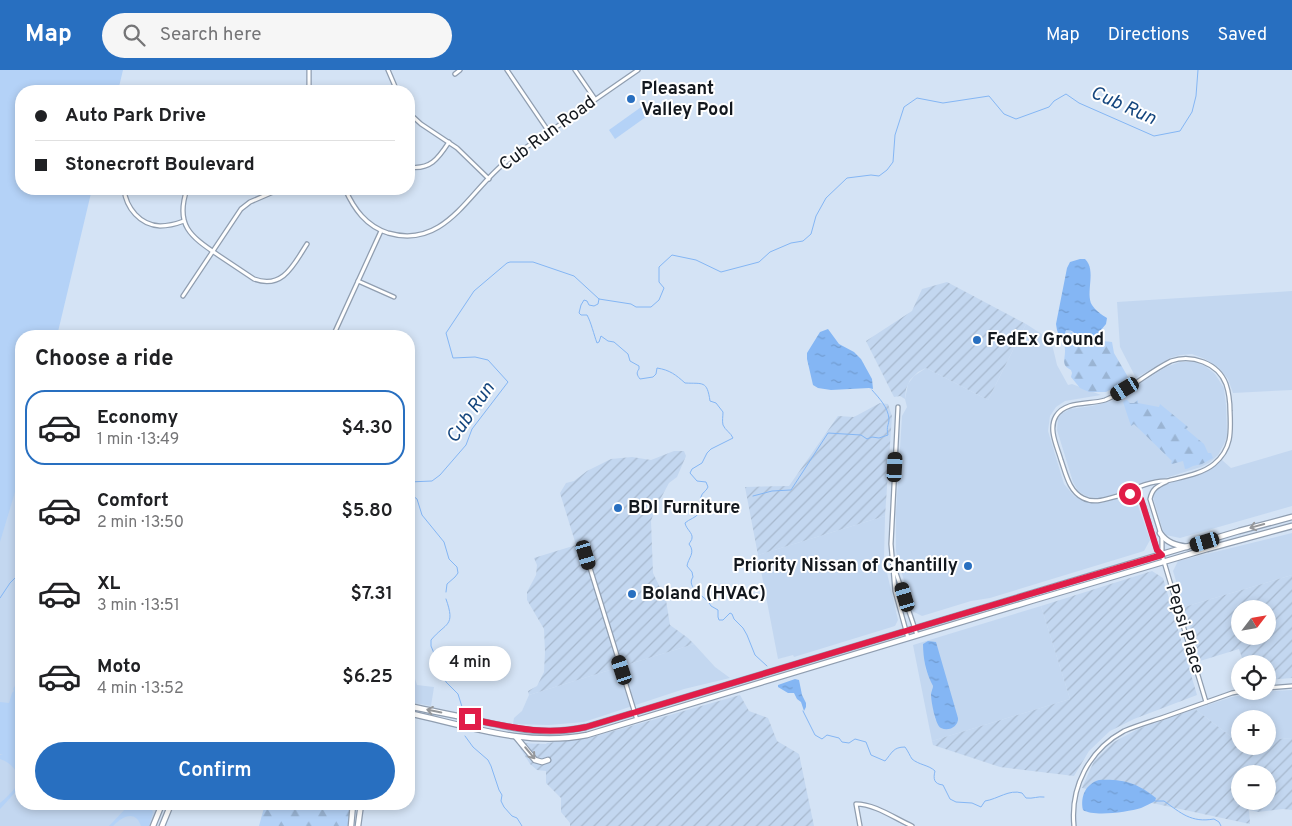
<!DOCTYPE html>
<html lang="en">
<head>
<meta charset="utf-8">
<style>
	:root { --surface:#fff; --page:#f6f6f6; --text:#202124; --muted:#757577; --line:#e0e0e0; --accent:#286fc0 }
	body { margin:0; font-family:Overpass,sans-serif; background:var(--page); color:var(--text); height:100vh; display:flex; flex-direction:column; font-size:19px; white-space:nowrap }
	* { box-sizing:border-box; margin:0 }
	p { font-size:16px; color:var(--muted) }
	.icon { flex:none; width:28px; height:28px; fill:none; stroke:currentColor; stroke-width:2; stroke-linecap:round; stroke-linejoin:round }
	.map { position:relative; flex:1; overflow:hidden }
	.drawer { position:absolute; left:15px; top:260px; width:400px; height:480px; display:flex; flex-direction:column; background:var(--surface); border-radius:20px; box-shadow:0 2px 8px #0003 }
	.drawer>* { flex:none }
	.banner { position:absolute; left:15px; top:15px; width:400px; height:110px; border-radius:20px; box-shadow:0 2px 8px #0003; display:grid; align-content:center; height:110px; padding:0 20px; background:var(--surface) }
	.needle { width:32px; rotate:59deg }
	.controls { position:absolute; left:1231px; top:530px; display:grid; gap:10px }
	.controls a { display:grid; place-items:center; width:45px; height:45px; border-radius:50%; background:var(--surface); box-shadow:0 2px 8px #0003; font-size:25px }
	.end { position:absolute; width:22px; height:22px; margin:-11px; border:6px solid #e11d48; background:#fff; box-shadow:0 0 0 2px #fff }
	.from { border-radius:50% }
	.bubble { position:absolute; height:35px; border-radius:18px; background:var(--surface); box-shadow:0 2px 8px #0003; font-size:16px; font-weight:600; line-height:35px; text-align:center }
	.car { position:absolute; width:15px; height:30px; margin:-15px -8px; border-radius:6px; box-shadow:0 0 4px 1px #0007; background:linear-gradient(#222 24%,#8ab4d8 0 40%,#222 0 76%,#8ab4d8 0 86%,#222 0) }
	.banner b { display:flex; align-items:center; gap:18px; height:48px; font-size:19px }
	.banner b+b { border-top:1px solid var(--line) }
	.banner i { width:12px; height:12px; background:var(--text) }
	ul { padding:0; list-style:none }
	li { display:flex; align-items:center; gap:15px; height:75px; margin:0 10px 8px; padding:0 10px; border:2px solid transparent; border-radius:20px }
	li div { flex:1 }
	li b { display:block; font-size:19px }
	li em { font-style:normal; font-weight:600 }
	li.active { border-color:var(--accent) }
	li>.icon { width:45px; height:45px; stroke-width:1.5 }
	h2 { padding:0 20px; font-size:22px; line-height:60px }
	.cta { display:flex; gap:10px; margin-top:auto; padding:10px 20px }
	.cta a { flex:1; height:58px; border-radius:30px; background:var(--accent); color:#fff; font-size:20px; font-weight:600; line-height:58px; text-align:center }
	header { display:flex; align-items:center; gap:30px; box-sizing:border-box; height:70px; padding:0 25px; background:var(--accent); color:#fff }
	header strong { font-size:24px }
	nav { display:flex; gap:28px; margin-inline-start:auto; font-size:18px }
	.search { width:350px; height:45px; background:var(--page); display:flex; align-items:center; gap:12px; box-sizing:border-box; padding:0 18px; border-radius:28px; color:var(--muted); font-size:19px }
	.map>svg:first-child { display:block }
</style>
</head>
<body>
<header>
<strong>Map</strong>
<div class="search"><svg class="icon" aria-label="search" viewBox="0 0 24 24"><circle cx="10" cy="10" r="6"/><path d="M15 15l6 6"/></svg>Search here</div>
<nav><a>Map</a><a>Directions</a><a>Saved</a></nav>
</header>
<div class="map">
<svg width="1292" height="756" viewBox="0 0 1292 756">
	<defs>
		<pattern id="industrial-furrows" width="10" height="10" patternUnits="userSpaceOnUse" patternTransform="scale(1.25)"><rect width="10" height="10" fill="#c3d7f0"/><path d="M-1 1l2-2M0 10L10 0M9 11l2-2" fill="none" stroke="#a7b8cd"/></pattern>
		<pattern id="forest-firs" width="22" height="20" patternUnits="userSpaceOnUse" patternTransform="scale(1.25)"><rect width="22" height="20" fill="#b4d2f7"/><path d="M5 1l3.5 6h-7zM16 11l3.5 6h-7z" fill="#9ab4d3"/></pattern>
		<pattern id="water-ripples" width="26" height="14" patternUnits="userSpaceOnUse" patternTransform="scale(1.25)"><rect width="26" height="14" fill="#84b6f4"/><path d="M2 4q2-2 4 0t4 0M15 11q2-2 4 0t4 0" fill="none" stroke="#719cd1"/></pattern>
	</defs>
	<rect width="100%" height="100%" fill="#d4e3f5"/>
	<g fill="#c3d7f0" fill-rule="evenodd">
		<polygon points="1292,221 1292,320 1233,323 1228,309 1218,297 1205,289 1192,284 1180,285 1170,288 1136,308 1120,277 1117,232"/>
		<polygon points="1026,254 1051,270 1057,295 1068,315 1072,314 1101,325 1065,331 1056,337 1050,346 1048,361 1064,414 1074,426 1089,433 1102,433 1129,425 1135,427 1150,470 1144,481 990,528 971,531 922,546 912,541 896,481 896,443 902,346 907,337 905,329 908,314 914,306 926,298 988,330"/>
		<polygon points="1180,292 1194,292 1205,296 1215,304 1224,318 1226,335 1227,365 1225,372 1218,385 1209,393 1201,397 1101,428 1095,428 1086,426 1078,421 1073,412 1057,360 1058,348 1061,344 1070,339 1092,336 1112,331 1166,297"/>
		<polygon points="21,378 21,734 157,734 155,745 151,756 0,756 0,458"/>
		<polygon points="1292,380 1292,436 1180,468 1166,465 1163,461 1152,424 1156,417 1204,403 1222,390 1231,398"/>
		<polygon points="885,446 884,490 898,550 895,556 794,587 793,585 778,589 758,485"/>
		<polygon points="1292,463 1292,505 1184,537 1173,501 1178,491"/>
		<path d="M1041,536L1070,629L932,671L913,575ZM923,574L958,648V652L956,655L947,659H944L935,649L931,623L933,616L926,600L924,589Z"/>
		<polygon points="694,574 715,597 730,608 684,619 584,652 549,655 513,654 514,648 522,641 529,625"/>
		<polygon points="409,590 417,615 434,617 431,636 409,632"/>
		<polygon points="1292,620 1292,668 1268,670 1268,649 1240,649 1240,672 1238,672 1195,639 1232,627 1257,622"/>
	</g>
	<g fill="url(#industrial-furrows)" fill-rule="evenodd">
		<polygon points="947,212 1026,254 988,330 926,298 918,302 910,310 906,319 905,329 900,326 894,327 866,271 912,241 922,219"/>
		<polygon points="880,333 888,334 892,346 885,446 758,485 745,417 789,416 838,346 854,347"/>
		<polygon points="674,381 684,381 686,386 677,407 669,413 655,439 651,451 653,503 666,530 670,555 688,568 694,574 529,625 528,621 537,616 544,602 545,582 544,559 527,530 527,522 536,505 537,495 534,488 576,475 560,423 566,413 574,411 587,401 611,389 632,387 651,390"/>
		<polygon points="1152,501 1163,508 1197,625 1134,649 1110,661 1089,681 1074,706 1000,697 933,675 932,671 1070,629 1041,536"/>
		<path d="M1292,505V608L1268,610V594H1244L1239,579L1200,591L1184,537ZM1240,539H1268V566H1240Z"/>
		<polygon points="740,625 749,641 768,648 777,671 799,684 814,756 570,756 570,753 561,742 561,728 546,713 546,701 537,700 530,694 517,673 546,674 547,673 589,668"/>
		<path d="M1195,639L1238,672H1240V676H1268V670L1292,668V740L1283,739L1258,742L1249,740L1250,754L1082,718L1094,691L1114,672L1138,659ZM1240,704H1268V731H1240Z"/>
	</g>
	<g fill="#b4d2f7">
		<polygon points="0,0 123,0 118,21 21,21 21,119 92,119 57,266 21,266 21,402 0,472"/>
		<polygon points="644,35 650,44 615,69 609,60"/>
		<path d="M21,606V716L0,739V733C5,729 11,723 15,718C23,704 12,693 0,689V685H3L0,684V632L9,633L12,623L14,621L13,619Z"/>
		<path d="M130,734C140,734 149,733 153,742L149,756H141C135,739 122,747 113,756H109Z"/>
	</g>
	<g fill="url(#forest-firs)">
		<path d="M1069,259C1071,261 1073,263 1076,264C1084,270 1102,271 1112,272L1114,283L1128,307L1117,316L1106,322H1089L1080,318L1071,307L1072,303L1071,300C1061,295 1065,290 1065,281C1065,277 1064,272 1062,268L1064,267L1066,260Z"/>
		<path d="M1125,330H1127L1130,333H1134L1138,330V333L1159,337L1160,334L1188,357L1186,359L1204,374L1208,383H1211L1213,388C1209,390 1206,392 1202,394C1199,395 1196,395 1193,396C1190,397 1188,399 1185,399L1183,391L1172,394L1171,393L1172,391L1134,354L1131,356L1123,332Z"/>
		<polygon points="265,734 348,734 350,738 348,756 259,756"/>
	</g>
	<g fill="url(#water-ripples)">
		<path d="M1080,189H1085C1097,200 1085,223 1092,235C1095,240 1102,245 1107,248L1106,254L1101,260L1097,270C1091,269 1084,268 1078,265C1072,263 1074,260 1066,260L1064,267L1060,268L1057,260L1056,254L1067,198L1070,192Z"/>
		<polygon points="828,259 839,274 854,282 861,289 872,309 873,319 869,318 831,320 818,318 813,315 807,289 807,283 820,262"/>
		<path d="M928,571L936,572L958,648C959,656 949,662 941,658C935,655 931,630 931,624C931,622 933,618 933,616C926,603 923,589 923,574Z"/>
		<polygon points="795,609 799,610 802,625 806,633 806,637 804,641 801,632 797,629 794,623 788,623 778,617 778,615"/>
		<path d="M1099,710C1124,709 1137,713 1156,728L1155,731C1151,733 1146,736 1141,738C1128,742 1094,747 1083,740C1080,726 1086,714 1099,710Z"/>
	</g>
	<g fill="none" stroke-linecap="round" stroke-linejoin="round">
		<g stroke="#84b6f4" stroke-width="1">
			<path d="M599,229L598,234L594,236L589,235L587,231L584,230L581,235L579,243L581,245H587C591,252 594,265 597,273L599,272L601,266L608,271L614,272L628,284L630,291L639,296V299C636,303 637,305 640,309L653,307L656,304L657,298C670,300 676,305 685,313C703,314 707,310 710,331L716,333L723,342C723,346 722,351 723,355C725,360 731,363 733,368L711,379L707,383L702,393L692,399L690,403L697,411L706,412L708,417C706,422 702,422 701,427C699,432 702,438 699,443C696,448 689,449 685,453C686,459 693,463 692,468C692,470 690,472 689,474C696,483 688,488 687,496L692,502L693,507C685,518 706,526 711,536L718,540V547L719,550H723L730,543L732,544L734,549L743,558L747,565L755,585L767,596"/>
			<polyline points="409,412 432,411 440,405 466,375 472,359 508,312 488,290 475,287 453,288 446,263 474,221 507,193 510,192 533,192 574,206 599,229 631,234 636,237 651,237 659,230 664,218 659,212 659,197 672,185 696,190 721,202 759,192 770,182 791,173 803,171 811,164 816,146 826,128 847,108 871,105 879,106 887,100 893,92 895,65 904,37 917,28 943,33 989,26 1004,44 1016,49 1049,37 1054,31 1066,24 1079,33 1154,66 1180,61 1192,42 1196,26 1198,0"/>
			<polyline points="409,423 417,429 422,445 444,472 449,489 457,497 458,503 455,507 447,514 446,522"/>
			<path d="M753,426L772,421L791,420L828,363L861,365L867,369L872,367L879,368L888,365C886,356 889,355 889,349C888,337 879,328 872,320"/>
			<polyline points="0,528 10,513 21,502"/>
			<path d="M446,529C456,557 446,552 431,570V576L446,612L458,624L463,640"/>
			<path d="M803,641L815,665L822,669L827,665L839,668L842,672L849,673L855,669L866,672L871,685L885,691C892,683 893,677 905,677C908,681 910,686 912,689C919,695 929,695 935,701C933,709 934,714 943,715L950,729L956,732L972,733L981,737L985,731C998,729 1009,719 1022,723L1026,728C1033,729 1038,726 1044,727"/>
			<polyline points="465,666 473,677 488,690 491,696 499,720 502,725 501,731 504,737 512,746 517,748 522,756"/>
			<path d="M1155,731H1164C1181,743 1191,753 1214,749L1219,752L1221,756"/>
		</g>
		<g stroke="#909eb0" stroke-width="5.5">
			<g id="minor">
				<polyline points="309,0 309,21"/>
				<polyline points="388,0 397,21"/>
				<polyline points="507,0 549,62"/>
				<polyline points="575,0 595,29"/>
				<polyline points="455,4 460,0"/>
				<polyline points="167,21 178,21"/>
				<polyline points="409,43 421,54 457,78 489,109"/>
				<path d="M409,97C430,100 438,89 449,72"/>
				<path d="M124,119C126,138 140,155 160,156C169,156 176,154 184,151"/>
				<path d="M187,119C175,155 190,166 218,185C230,193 242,201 254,209C283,220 294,194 307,174"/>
				<path d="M345,119C354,139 366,156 388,163C446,180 469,120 507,91C521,80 536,71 551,61C580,40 609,20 638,0"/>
				<polyline points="358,211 394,227"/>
				<polyline points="183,226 241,139 250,132 280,119"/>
				<polyline points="333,266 381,161"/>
				<polyline points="898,337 891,474 895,521 908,568"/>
				<path d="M1166,412C1157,416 1152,419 1150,429L1162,468V485L1206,632"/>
				<path d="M1118,426C1130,420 1153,410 1167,411C1182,407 1202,404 1214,394C1232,379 1231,362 1230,341C1230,332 1229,323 1226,314C1218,293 1192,284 1171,291C1148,302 1129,321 1105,330C1090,335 1066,330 1056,346C1048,359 1057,376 1061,390C1066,404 1069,421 1083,428C1102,438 1121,418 1139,426L1144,437L1157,480L1161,484"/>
				<polyline points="586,485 637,650"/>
				<polyline points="893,494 917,565"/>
				<polyline points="1268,618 1292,616"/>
				<path d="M860,756L856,734C875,734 894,748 912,756"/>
				<path d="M1074,756C1070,717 1089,680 1124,661C1138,655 1153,651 1167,646C1189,638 1210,631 1232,623L1242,621"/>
			</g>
		</g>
		<g stroke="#909eb0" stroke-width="7">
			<g id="secondary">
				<path d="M1160,463C1167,473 1175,475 1187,477"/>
				<path d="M409,636C431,641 454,645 476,650C516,659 546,666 586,657L959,545L1239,461L1292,447"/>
				<path d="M409,643C467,656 527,677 587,665L1031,531L1207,479L1292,456"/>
				<polyline points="516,667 535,690 542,692 548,690"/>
				<polyline points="153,756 162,734"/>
				<polyline points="162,756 171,734"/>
				<polyline points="351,756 353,734"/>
				<polyline points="358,756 361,734"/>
			</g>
		</g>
		<use href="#minor" stroke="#fff" stroke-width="3"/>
		<use href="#secondary" stroke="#fff" stroke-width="4.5"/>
	</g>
	<defs><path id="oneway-shaft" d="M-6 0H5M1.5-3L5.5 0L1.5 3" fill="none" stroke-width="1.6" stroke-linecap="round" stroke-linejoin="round" transform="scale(1.25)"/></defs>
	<g stroke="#95979a">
		<use href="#oneway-shaft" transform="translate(1257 456) rotate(165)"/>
		<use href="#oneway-shaft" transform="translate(434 641) rotate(-168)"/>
		<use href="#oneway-shaft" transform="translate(530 683) rotate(50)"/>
	</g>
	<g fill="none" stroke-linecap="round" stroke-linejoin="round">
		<path stroke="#e11d48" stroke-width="6" d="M470,649C510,657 545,666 586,657L959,545L1162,485L1157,480L1141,429L1135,425L1130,424"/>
	</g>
	<g fill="#286fc0" stroke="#fff" stroke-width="2">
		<circle cx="631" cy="29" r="5"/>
		<circle cx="977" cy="270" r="5"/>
		<circle cx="618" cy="438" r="5"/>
		<circle cx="968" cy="496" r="5"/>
		<circle cx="632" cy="524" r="5"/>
	</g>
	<g text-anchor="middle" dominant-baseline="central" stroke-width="4" stroke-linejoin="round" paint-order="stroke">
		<g font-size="18" font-weight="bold" fill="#13181e" stroke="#fff" text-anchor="start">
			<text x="641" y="19">Pleasant<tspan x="641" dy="21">Valley Pool</tspan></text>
			<text x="987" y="270">FedEx Ground</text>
			<text x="628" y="438">BDI Furniture</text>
			<text x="958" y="496" text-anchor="end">Priority Nissan of Chantilly</text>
			<text x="642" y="524">Boland (HVAC)</text>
		</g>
		<g font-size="18" fill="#13181e" stroke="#fff">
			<text transform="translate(548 64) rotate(-36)">Cub Run Road</text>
			<text transform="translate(1184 559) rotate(73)">Pepsi Place</text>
		</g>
		<g font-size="19" font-style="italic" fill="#15467e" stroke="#fff">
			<text transform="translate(1123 36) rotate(24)">Cub Run</text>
			<text transform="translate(471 343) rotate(-55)">Cub Run</text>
		</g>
	</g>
</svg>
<div class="controls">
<a><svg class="needle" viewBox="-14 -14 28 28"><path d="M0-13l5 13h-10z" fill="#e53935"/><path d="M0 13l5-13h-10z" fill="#757577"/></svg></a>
<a><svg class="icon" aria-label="locate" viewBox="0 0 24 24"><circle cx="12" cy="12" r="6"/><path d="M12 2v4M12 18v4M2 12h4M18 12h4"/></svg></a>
<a>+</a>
<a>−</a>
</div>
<i class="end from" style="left:1130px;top:424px"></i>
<i class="end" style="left:470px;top:649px"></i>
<div class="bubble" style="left:429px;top:576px;width:82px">4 min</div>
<i class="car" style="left:1125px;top:319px;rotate:239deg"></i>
<i class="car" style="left:895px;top:397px;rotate:3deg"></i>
<i class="car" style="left:1205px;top:472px;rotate:253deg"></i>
<i class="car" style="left:586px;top:485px;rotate:163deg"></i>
<i class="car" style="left:905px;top:527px;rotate:343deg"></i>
<i class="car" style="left:622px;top:600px;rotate:342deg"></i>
<div class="banner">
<b><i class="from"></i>Auto Park Drive</b>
<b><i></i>Stonecroft Boulevard</b>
</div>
<section class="drawer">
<h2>Choose a ride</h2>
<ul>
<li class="active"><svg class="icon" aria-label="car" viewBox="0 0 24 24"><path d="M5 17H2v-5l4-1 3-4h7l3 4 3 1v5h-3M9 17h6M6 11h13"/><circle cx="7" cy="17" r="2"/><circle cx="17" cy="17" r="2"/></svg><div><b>Economy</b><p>1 min · 13:49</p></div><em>$4.30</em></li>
<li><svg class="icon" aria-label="car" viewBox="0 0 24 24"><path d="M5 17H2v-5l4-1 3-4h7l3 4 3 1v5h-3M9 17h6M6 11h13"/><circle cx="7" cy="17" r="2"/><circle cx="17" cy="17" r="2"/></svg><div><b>Comfort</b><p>2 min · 13:50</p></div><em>$5.80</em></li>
<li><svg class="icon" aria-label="car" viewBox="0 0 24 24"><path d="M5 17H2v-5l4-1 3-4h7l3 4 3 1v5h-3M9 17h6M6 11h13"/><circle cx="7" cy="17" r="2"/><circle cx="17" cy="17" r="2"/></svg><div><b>XL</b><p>3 min · 13:51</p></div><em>$7.31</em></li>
<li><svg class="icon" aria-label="car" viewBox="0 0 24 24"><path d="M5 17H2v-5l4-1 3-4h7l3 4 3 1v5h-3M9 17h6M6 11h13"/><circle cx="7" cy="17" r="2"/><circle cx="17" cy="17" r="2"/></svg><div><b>Moto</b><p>4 min · 13:52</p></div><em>$6.25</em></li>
</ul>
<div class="cta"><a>Confirm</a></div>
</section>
</div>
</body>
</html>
